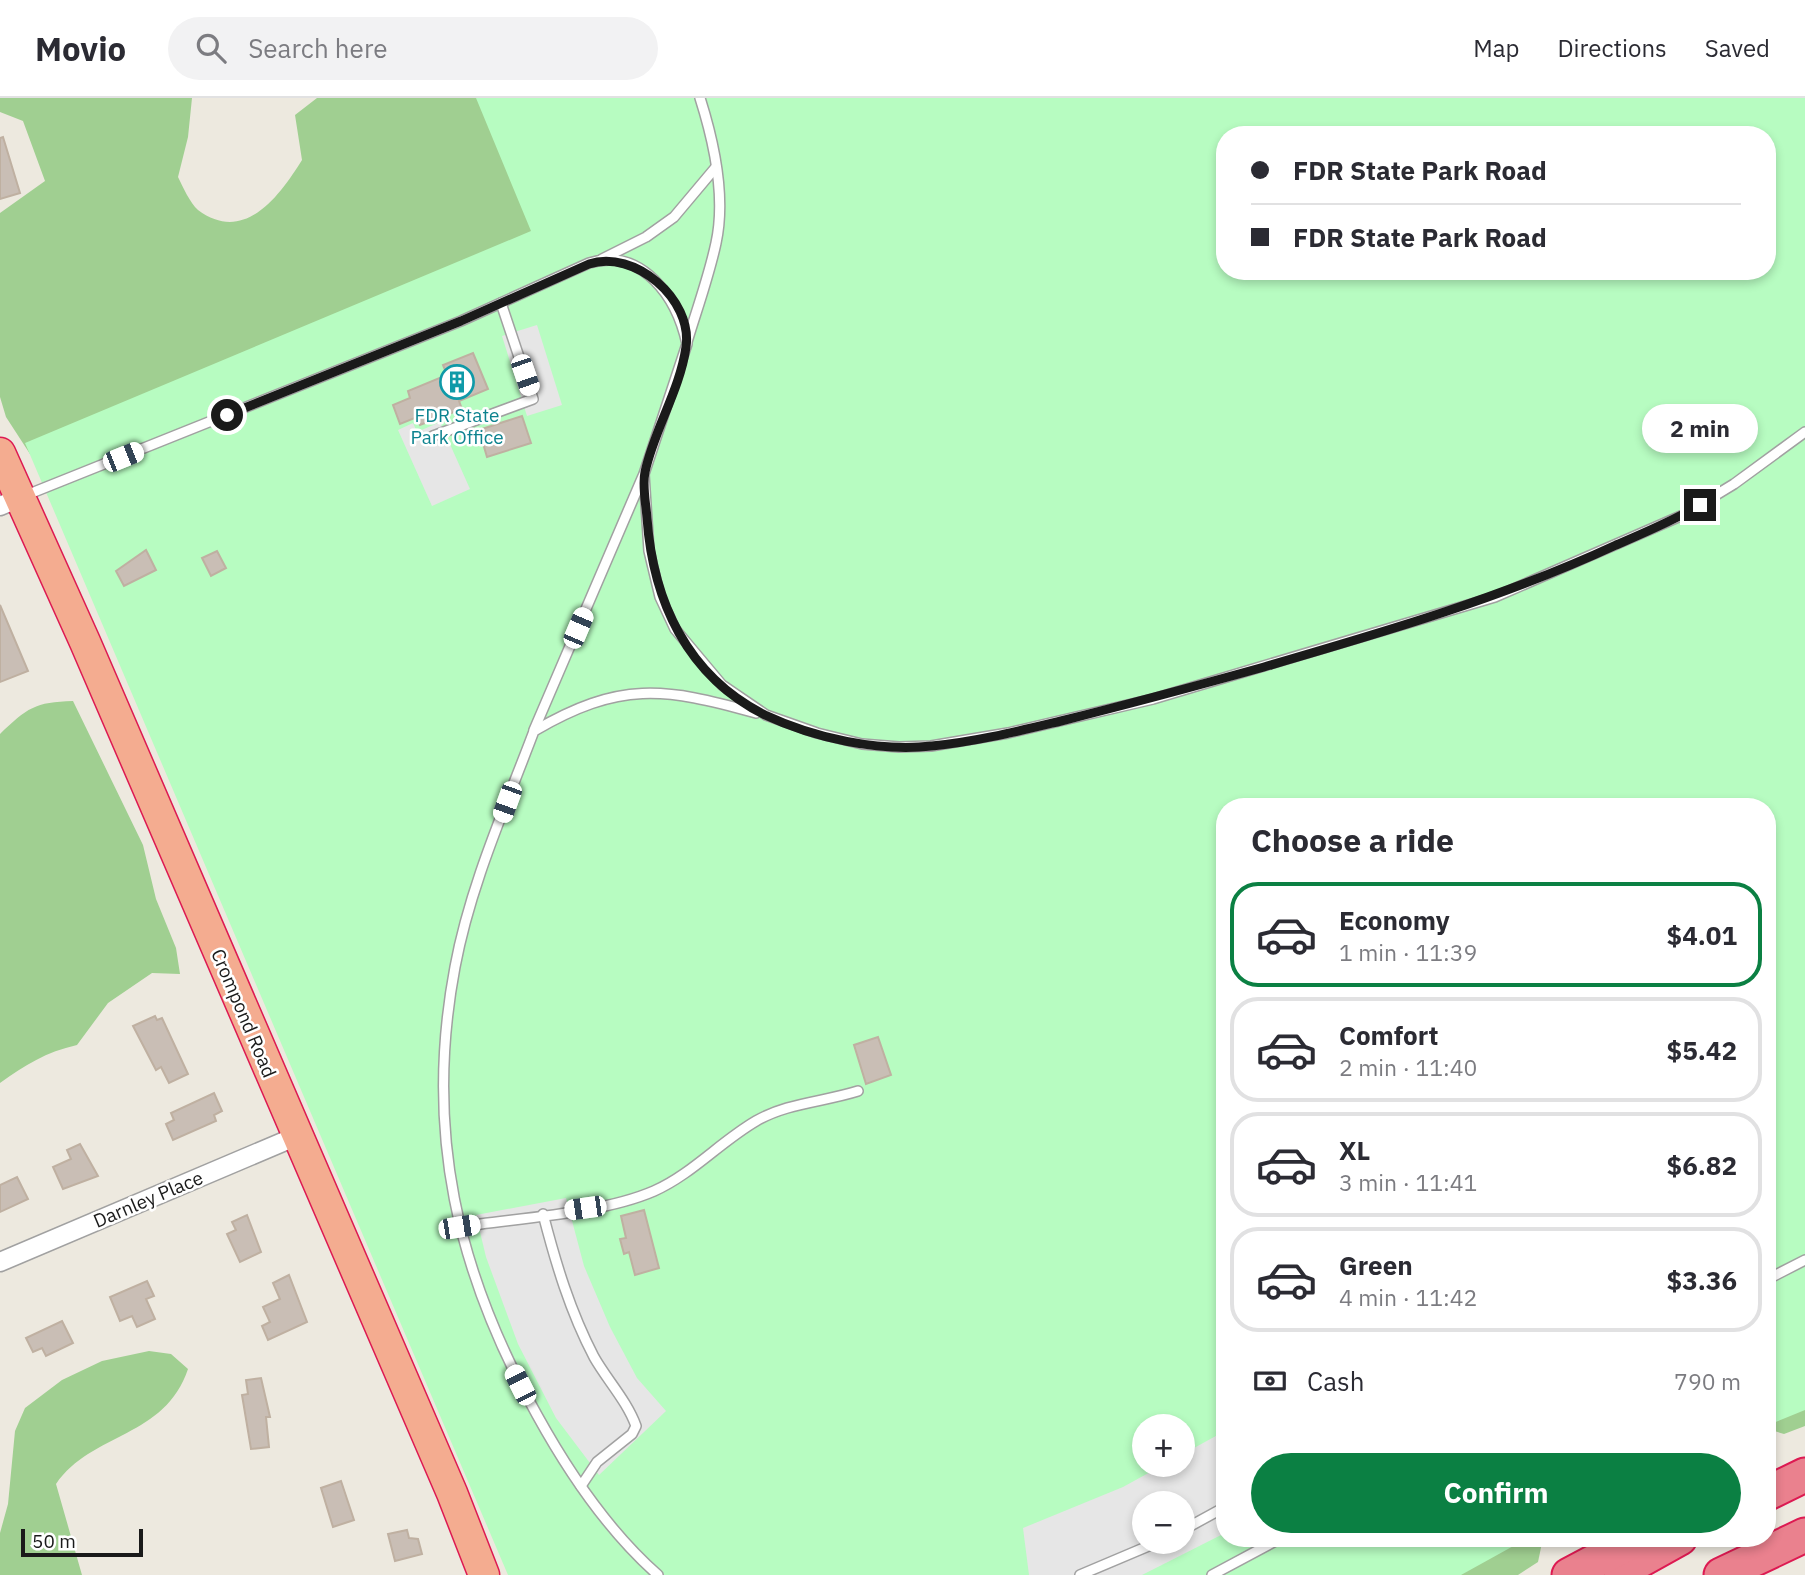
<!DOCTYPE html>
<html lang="en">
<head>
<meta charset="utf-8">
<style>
	:root { --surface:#fff; --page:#f2f2f3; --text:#2b2b33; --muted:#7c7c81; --line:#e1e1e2; --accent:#0b8043 }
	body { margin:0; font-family:"IBM Plex Sans",sans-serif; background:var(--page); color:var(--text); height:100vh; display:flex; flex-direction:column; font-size:26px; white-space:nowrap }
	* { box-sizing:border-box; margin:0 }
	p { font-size:23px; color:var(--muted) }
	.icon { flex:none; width:38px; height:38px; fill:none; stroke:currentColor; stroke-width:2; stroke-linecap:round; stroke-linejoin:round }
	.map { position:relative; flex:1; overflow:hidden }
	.sheet { position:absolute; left:1216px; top:700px; width:560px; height:749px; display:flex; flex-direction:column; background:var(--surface); border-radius:28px; box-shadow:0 4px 10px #0003 }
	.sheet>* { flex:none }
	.guide { position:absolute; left:1216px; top:28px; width:560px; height:154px; border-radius:28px; box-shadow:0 4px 10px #0003; display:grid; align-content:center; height:154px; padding:0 35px; background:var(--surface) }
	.controls { position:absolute; left:1132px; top:1316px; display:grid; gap:14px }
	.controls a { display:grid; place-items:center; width:63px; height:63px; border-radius:50%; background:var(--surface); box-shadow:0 4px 10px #0003; font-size:35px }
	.scale { position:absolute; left:21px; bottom:18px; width:122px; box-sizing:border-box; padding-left:7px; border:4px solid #1a1a1a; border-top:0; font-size:19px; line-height:24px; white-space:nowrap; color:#1a1a1a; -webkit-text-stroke:5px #fff; paint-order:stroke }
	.end { position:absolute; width:32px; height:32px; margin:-16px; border:9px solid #1a1a1a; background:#fff; box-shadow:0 0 0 4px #fff }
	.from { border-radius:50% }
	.bubble { position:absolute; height:49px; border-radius:24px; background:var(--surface); box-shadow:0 4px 10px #0003; font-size:23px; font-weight:700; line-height:49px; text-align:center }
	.car { position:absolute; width:21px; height:42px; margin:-21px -10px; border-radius:9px; box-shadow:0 0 5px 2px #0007; background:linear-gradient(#fff 24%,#345 0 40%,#fff 0 76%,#345 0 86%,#fff 0) }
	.guide b { display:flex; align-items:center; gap:24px; height:66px; font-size:26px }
	.guide b+b { border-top:2px solid var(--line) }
	.guide i { width:18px; height:18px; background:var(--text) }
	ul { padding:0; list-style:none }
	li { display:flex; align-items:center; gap:21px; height:105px; margin:0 14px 10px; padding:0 21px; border:4px solid var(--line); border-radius:28px }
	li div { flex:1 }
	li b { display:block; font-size:26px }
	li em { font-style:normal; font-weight:700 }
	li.selected { border-color:var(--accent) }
	li>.icon { width:63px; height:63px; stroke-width:1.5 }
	h2 { padding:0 35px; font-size:32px; line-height:84px }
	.pay { display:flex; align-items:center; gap:18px; height:77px; padding:0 35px; font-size:26px }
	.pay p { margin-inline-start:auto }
	.primary-button { display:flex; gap:14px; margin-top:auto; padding:14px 35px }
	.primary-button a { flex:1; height:80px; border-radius:42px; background:var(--accent); color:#fff; font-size:28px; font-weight:700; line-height:80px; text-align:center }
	header { display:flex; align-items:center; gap:42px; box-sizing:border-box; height:98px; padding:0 35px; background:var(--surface); border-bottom:2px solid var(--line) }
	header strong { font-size:33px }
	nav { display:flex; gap:38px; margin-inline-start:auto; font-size:24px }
	.search { width:490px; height:63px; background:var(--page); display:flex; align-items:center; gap:18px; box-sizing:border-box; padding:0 24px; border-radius:38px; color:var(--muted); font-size:26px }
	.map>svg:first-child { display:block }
</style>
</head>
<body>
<header>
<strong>Movio</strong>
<div class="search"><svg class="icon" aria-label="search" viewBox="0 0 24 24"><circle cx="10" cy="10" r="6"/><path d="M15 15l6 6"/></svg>Search here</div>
<nav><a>Map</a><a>Directions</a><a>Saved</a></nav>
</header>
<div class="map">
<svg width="1805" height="1477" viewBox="0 0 1805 1477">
	<rect width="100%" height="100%" fill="#ede9df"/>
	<g fill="#a0cf91">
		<path d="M0,0H192L188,39L178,79C183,89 190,105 198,112C245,147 280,97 302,62L295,17L317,0H688V76L30,356L6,319L0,299V115L45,83L23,23L0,14Z"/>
		<path d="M73,603L143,747L156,801L176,850L180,876L152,875L108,905L77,947C46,954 25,967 0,985V636C27,610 35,604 73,603Z"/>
		<path d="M149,1253L171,1256L188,1271C165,1340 92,1334 56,1386L82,1477H0V1435L8,1406L15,1333L25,1310L62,1282L102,1263Z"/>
		<polygon points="1805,1274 1805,1328 1784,1336 1768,1331 1768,1310"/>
		<polygon points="1420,1440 1543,1440 1538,1464 1518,1477 1407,1477"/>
	</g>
	<path fill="#b7fcc1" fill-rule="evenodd" d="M476,0H1805V1312L1768,1327V709H1225V1440H1528L1461,1477H508L25,345L531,133ZM1225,37H1768V173H1225ZM1144,1328H1183V1367H1144ZM1144,1405H1183V1444H1144Z"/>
	<g fill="#e6e6e6" fill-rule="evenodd">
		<polygon points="537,227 562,307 527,318 502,238"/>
		<polygon points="440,324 470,391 432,408 398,332 413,325 417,334"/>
		<polygon points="566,1100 584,1168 610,1229 637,1280 666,1313 599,1377 556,1320 518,1246 486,1159 476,1117"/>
		<path d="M1225,1333V1435L1142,1477H1029L1023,1430L1123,1389L1163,1367H1183V1356ZM1144,1405H1183V1444H1144Z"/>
	</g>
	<g fill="#c9beb5" stroke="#bfb0a1" stroke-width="2">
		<polygon points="3,39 20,95 0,101 0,40"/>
		<polygon points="473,255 488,291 459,303 462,311 420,327 417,319 400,326 393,307 410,300 408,293 447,277 443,267"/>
		<polygon points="522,318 531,345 487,359 479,332"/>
		<polygon points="146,452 156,472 124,488 116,473"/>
		<polygon points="217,453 226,470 211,478 202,460"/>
		<polygon points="0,507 28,573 0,584"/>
		<polygon points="155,918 157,922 162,920 188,976 169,985 161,969 156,972 133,928"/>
		<polygon points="878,939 891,977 866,986 854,947"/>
		<polygon points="214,995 222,1013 214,1017 216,1023 173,1042 166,1026 174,1022 171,1015"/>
		<polygon points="80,1046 98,1078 63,1091 53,1069 71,1061 67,1052"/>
		<polygon points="17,1079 28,1101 0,1114 0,1087"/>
		<polygon points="644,1112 659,1170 635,1177 629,1154 624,1156 620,1141 626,1140 621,1118"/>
		<polygon points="247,1117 261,1154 240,1164 227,1136 236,1132 232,1124"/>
		<polygon points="289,1177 307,1224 268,1242 262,1228 270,1224 263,1209 280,1201 273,1185"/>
		<polygon points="147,1183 154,1198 146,1201 155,1221 137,1229 132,1218 120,1223 110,1199"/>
		<polygon points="62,1223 73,1245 46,1258 42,1250 33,1254 26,1240"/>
		<polygon points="261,1280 270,1319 266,1319 269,1349 251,1351 242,1297 248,1296 246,1282"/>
		<polygon points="341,1383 354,1422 333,1429 321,1390"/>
		<polygon points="407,1432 409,1440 418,1441 422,1456 395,1463 388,1436"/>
	</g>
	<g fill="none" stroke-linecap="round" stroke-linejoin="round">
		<g stroke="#a1a1a1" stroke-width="12">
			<g id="service">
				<polyline points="602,161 646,139 674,119 716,69"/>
				<path d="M687,244C697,211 709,178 716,145C726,99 714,44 700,0"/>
				<polyline points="433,338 533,301 501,205"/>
				<path d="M24,398L461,223L589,165C643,149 677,200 687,246L644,376L649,453L660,499L675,531L722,587L766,617L817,635L862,646L899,649L931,648L1008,635L1153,601L1495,499L1683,417L1734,386L1805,334"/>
				<polyline points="534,632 643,378"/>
				<path d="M543,1116C556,1166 570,1213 594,1259C607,1282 627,1303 636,1328L632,1336L597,1364L581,1388"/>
				<path d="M459,1129C517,1120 601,1116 654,1093C692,1076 720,1044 756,1023C787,1005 823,1004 858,993"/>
				<polyline points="1768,1181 1805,1162"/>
				<polyline points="1183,1432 1225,1409"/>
				<path d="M658,1477C608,1433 569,1375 537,1317C457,1174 424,1033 455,869C470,788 505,710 534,633C620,583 663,589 756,615"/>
				<polyline points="1080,1477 1158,1444"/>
				<polyline points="1212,1477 1281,1440"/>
			</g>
		</g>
		<g stroke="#a1a1a1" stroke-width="21">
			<g id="minor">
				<polyline points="0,408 19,400"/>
				<polyline points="0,1164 297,1038"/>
			</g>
		</g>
		<g stroke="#dd1a52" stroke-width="33">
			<polyline id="trunk" points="0,355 85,544 452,1395 484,1477"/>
		</g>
		<g stroke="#dd1a52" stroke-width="37">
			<g id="motorway">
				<polyline points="1768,1395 1805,1377"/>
				<polyline points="1621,1473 1680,1440"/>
				<polyline points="1569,1477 1639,1440"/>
				<polyline points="1721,1477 1805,1437"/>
			</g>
		</g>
		<use href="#service" stroke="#fff" stroke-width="9"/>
		<use href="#minor" stroke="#fff" stroke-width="18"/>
		<use href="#trunk" stroke="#f4ac90" stroke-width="30"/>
		<use href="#motorway" stroke="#ea818e" stroke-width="33"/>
	</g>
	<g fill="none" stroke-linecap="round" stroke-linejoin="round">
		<path stroke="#1a1a1a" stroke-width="9" d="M227,317L461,223L589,166C634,151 693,201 686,249C680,292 654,332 645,374C642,388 646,406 647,420C653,503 687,578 765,617C814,640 878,654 932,648C975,644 1019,633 1061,623C1129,606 1196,588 1264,569C1384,534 1502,500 1616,447C1644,435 1673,423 1700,407"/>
	</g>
	<defs>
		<g id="building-ring" transform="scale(1.75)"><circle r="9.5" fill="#fff" stroke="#0f9aa8" stroke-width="1.5"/><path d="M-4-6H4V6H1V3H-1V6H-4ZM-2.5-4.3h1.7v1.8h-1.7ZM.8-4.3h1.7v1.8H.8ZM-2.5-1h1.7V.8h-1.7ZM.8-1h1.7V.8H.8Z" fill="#0f9aa8"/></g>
	</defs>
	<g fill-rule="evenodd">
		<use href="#building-ring" x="457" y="284"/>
	</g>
	<g text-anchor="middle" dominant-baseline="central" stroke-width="5" stroke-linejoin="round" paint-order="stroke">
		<g font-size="19" fill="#0d838f" stroke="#fff">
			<text x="457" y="317">FDR State<tspan x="457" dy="22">Park Office</tspan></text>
		</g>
		<g font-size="19" fill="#1a1a1a" stroke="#fff">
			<text transform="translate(244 915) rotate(67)">Crompond Road</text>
			<text transform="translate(148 1101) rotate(-23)">Darnley Place</text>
		</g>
	</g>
</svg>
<div class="controls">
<a>+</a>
<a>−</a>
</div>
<div class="scale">50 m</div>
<i class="end from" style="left:227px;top:317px"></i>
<i class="end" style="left:1700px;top:407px"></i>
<div class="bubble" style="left:1642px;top:306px;width:116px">2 min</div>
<i class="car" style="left:525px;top:277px;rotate:161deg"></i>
<i class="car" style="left:123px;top:359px;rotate:68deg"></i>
<i class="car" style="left:578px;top:530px;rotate:23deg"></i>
<i class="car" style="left:507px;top:704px;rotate:200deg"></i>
<i class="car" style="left:585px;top:1110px;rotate:262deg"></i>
<i class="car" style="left:459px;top:1129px;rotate:81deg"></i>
<i class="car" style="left:520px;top:1287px;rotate:333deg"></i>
<div class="guide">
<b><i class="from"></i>FDR State Park Road</b>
<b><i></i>FDR State Park Road</b>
</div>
<section class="sheet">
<h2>Choose a ride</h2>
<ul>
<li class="selected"><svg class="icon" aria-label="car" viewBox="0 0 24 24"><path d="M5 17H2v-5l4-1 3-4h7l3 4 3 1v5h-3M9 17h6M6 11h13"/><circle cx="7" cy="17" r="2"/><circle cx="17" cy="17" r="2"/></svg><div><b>Economy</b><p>1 min · 11:39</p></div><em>$4.01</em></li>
<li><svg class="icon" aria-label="car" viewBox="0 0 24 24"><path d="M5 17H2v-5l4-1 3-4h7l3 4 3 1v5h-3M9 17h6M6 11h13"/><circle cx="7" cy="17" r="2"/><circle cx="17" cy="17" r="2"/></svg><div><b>Comfort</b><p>2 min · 11:40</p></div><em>$5.42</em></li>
<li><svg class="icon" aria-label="car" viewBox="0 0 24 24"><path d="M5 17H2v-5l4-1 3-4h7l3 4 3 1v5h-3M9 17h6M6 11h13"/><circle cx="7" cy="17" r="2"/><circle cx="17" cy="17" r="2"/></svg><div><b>XL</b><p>3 min · 11:41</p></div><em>$6.82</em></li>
<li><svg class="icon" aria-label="car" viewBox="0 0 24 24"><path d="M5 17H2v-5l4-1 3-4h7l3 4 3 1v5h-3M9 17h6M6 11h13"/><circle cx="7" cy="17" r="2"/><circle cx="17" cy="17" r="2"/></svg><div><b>Green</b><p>4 min · 11:42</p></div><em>$3.36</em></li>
</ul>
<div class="pay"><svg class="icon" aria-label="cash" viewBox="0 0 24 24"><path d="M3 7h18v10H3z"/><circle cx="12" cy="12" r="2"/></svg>Cash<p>790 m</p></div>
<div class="primary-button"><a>Confirm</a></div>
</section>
</div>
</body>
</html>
